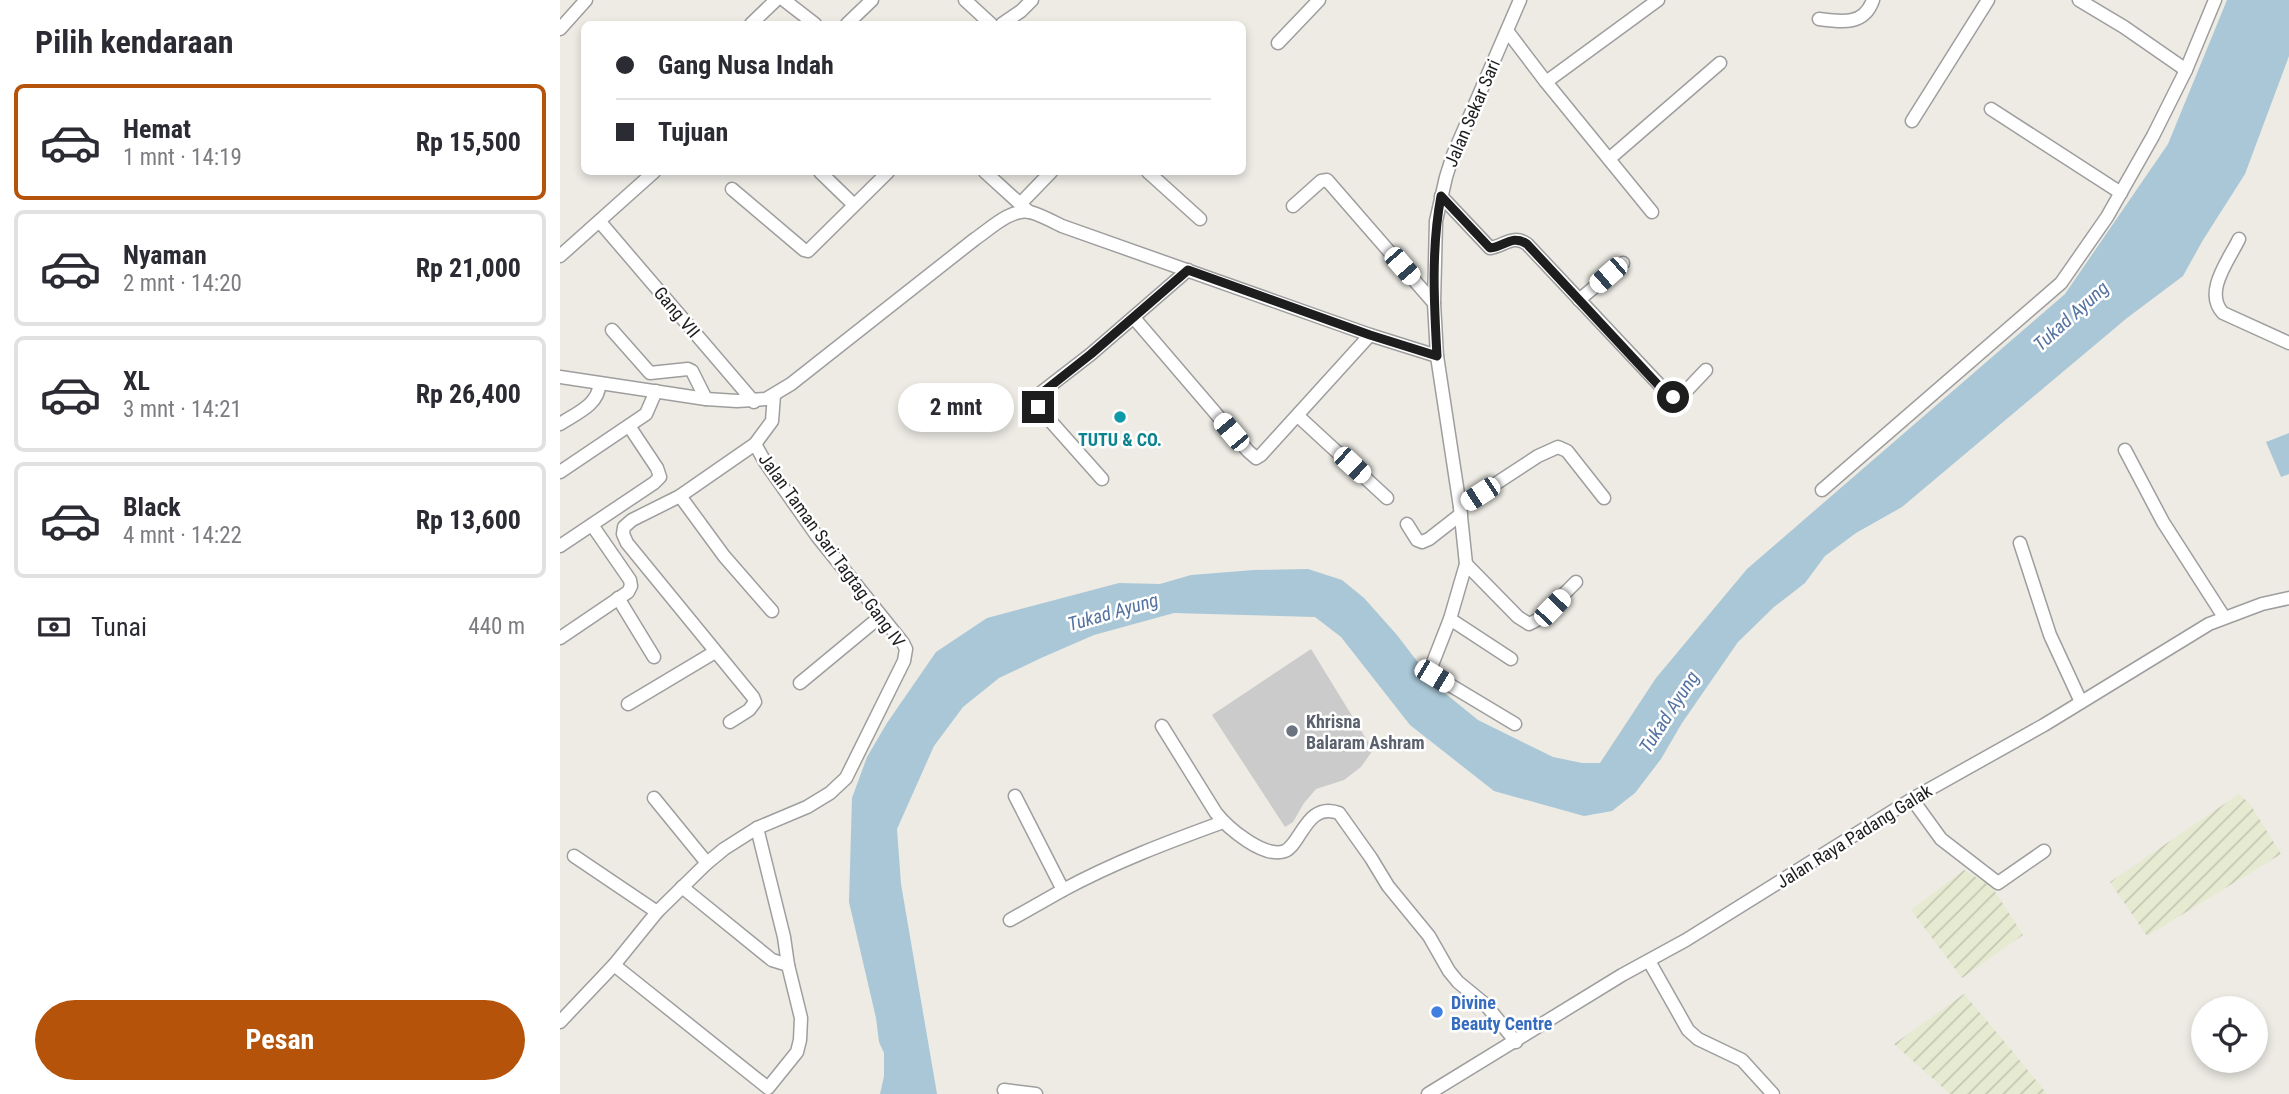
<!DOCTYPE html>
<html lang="id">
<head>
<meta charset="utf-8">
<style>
	:root { --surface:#fff; --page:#f2f2f3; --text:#2b2b33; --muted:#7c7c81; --line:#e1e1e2; --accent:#b45309 }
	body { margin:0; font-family:"Roboto Condensed",sans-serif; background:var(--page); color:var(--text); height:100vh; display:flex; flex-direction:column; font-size:26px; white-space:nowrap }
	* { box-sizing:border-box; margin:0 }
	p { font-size:23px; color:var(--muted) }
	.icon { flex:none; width:38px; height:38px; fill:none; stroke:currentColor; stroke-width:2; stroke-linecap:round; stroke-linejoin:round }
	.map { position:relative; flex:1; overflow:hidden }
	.panel { display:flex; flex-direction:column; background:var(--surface); width:560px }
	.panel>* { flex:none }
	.guide { position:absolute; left:21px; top:21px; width:665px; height:154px; border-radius:10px; box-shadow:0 4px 10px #0003; display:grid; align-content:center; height:154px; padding:0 35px; background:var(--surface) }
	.tools { position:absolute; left:1631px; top:996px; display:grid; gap:14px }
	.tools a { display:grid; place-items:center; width:77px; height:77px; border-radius:50%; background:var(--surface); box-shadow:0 4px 10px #0003; font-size:35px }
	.end { position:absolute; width:32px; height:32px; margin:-16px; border:9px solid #1d1d1d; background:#fff; box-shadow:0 0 0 4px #fff }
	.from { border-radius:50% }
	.bubble { position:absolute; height:49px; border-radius:24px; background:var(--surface); box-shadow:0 4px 10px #0003; font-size:23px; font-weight:700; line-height:49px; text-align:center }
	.car { position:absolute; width:21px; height:42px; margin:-21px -10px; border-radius:9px; box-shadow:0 0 5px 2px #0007; background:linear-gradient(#fff 24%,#345 0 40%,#fff 0 76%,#345 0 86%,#fff 0) }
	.guide b { display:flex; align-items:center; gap:24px; height:66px; font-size:26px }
	.guide b+b { border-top:2px solid var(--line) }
	.guide i { width:18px; height:18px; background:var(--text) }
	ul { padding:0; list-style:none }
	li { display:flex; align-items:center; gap:21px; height:116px; margin:0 14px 10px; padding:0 21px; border:4px solid var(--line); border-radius:10px }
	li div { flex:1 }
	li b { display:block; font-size:26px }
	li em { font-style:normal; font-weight:700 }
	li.selected { border-color:var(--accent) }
	li>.icon { width:63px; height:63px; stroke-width:1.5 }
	h2 { padding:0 35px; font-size:32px; line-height:84px }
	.pay { display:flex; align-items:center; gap:18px; height:77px; padding:0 35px; font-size:26px }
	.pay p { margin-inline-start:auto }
	.button { display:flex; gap:14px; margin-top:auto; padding:14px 35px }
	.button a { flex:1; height:80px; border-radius:42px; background:var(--accent); color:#fff; font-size:28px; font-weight:700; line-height:80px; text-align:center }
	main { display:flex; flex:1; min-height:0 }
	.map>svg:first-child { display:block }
</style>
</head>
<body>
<main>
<section class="panel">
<h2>Pilih kendaraan</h2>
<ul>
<li class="selected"><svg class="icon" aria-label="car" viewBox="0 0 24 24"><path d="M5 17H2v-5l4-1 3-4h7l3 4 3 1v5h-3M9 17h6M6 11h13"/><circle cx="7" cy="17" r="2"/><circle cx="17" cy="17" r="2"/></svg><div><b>Hemat</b><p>1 mnt · 14:19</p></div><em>Rp 15,500</em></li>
<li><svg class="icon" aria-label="car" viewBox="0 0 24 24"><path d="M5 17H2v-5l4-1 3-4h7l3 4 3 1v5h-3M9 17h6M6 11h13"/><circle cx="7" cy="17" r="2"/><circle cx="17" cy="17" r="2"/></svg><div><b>Nyaman</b><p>2 mnt · 14:20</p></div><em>Rp 21,000</em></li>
<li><svg class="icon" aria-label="car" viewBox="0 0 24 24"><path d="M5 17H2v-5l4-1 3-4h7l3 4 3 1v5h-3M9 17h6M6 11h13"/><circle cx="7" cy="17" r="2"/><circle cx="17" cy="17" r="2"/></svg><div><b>XL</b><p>3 mnt · 14:21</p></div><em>Rp 26,400</em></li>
<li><svg class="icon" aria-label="car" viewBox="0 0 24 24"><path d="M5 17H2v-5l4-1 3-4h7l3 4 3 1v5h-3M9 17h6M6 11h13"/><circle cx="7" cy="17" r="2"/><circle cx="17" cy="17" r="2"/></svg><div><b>Black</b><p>4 mnt · 14:22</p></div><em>Rp 13,600</em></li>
</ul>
<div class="pay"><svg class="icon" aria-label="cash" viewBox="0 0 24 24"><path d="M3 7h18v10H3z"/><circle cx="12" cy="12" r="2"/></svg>Tunai<p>440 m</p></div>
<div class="button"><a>Pesan</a></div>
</section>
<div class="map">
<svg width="1729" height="1094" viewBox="0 0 1729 1094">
	<defs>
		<pattern id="farmland-furrows" width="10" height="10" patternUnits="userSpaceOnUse" patternTransform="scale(1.75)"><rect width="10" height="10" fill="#e5ead1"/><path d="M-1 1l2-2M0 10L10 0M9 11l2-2" fill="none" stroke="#c4c8b3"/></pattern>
	</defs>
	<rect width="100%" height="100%" fill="#edebe4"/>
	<polygon fill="#cbcbcb" points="751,649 813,750 801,767 784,780 756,789 744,803 733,822 725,827 652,715"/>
	<g fill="url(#farmland-furrows)">
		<polygon points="1679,794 1690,804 1721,854 1587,936 1550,882"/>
		<polygon points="1404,870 1432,887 1463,935 1402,978 1351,910"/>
		<polygon points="1404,994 1449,1047 1487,1094 1390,1094 1334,1044"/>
	</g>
	<g fill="#a9c7d6">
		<polygon points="1667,0 1729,0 1729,56 1685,174 1643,240 1623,276 1567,318 1342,507 1296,533 1265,556 1245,583 1214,607 1178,642 1122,723 1101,759 1075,793 1052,811 1024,816 934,791 850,725 781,637 755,617 614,613 534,635 481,658 439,678 403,707 374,746 337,829 341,884 377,1094 320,1094 324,1076 324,1053 319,1042 316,1018 289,902 292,798 307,757 327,723 376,652 427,618 559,583 600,584 631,575 694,570 748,569 782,580 804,598 837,635 876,686 918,720 993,757 1022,763 1040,763 1096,678 1187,569 1505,294 1608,144"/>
		<polygon points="1729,433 1729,474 1721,477 1706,442"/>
	</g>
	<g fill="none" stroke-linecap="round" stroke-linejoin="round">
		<g stroke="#9e9e9e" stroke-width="15">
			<g id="minor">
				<polyline points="224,0 255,24"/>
				<polyline points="405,0 431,24"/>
				<polyline points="1519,0 1564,27 1626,70"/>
				<path d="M1259,19C1281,22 1304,26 1313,0"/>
				<polyline points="191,24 216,0"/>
				<polyline points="287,24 312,0"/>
				<polyline points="442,24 461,11 472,0"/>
				<polyline points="0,29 26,0"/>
				<polyline points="948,32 986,82 1092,212"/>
				<polyline points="718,43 759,0"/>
				<polyline points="986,82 1098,0"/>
				<polyline points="1431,109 1561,193"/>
				<polyline points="1352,121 1428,0"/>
				<polyline points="1049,159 1160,63"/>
				<polyline points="260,172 294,205"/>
				<polyline points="425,172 469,212"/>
				<polyline points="588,172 640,219"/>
				<polyline points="172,189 244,250 248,251 328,172"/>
				<path d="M881,196L930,248C944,246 953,234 967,244L1108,394L1113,397L1127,390L1146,370"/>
				<polyline points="460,204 491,172"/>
				<polyline points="733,206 761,181 767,180 874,303"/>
				<polyline points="40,222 194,402"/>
				<path d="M1679,239C1669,260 1643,292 1663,313L1729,343"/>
				<polyline points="0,256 94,172"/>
				<polyline points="1019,300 1063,263"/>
				<polyline points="574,318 688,451 696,458 701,455 810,335"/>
				<polyline points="52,330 90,373 128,369 132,371 146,399"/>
				<path d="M0,377L146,399L177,401L206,399L231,384L415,239C430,229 451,208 470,212C481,215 492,221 502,226L810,335L877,356"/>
				<polyline points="738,416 827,498"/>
				<path d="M0,424C15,414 40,404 39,384"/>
				<polyline points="1565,450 1603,522 1664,617"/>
				<polyline points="0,472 86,414 96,391"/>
				<polyline points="542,479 478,407 476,402 478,395 531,354 628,270"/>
				<polyline points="1262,490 1501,283 1547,217 1593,136 1626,70 1655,0"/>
				<polyline points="120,496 164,556 212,611"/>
				<polyline points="900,507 978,456 998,447 1007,451 1044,498"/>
				<polyline points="847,524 857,540 862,542 869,539 901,514"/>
				<polyline points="1460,543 1490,635 1521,702"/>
				<polyline points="0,546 94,483 100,477 97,468 69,426"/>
				<polyline points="906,564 958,617 969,624 979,619 1016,582"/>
				<polyline points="58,598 94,657"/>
				<polyline points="890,619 951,659"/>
				<polyline points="0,638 68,592 71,586 70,580 32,525"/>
				<polyline points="240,683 321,616"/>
				<polyline points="68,704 155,652"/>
				<polyline points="170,722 189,710 195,702 193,697 67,543 63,534 64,527 72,520 120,496 195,444 212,421 214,395"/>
				<polyline points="955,724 875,676 870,670 890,619 906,564 900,507 877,356 874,303 876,221 886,177 893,155 960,0"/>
				<path d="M602,726L656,813C668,828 704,859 725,851C741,844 747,801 779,813L811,858L828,886L869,936L889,971L898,982L926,1005L956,1042"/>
				<path d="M455,796L503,890C555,862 608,842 663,822"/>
				<polyline points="94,798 147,863"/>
				<polyline points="1352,799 1381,839 1438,883 1484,851"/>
				<polyline points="14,856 97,912"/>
				<polyline points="122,887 212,960 228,965"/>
				<polyline points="450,920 503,890"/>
				<polyline points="1089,961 1128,1030 1138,1039 1182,1060 1213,1094"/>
				<polyline points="54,965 208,1088 237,1052 240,1040 241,1018 228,965 224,937 197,828"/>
				<polyline points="0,1022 54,965 97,912 147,863 164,849 197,828 247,807 270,793 286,778 344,661 346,649 343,643 257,536 205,462 195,444"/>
				<polyline points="444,1090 476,1094"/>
				<polyline points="868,1094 1062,975 1126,940 1352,799 1484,725 1649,624 1702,604 1729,598"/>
			</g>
		</g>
		<use href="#minor" stroke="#fff" stroke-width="12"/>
	</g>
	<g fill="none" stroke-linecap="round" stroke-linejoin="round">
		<path stroke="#1d1d1d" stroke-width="9" d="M478,407L476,401L478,396L531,354L628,270L810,335L877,356C874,303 871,249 881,196L930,248C944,247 952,234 967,244L1101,388L1113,397"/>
	</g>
	<circle fill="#0f9aa8" stroke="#fff" stroke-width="2.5" cx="560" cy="417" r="7"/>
	<circle fill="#6b7280" stroke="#fff" stroke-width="2.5" cx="732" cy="731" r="7"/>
	<circle fill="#3f7fe0" stroke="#fff" stroke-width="2.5" cx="877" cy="1012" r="7"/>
	<g text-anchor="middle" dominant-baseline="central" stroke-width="5" stroke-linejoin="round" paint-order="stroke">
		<g font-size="18" fill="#1d1d1d" stroke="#fff">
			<text transform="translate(912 113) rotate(-67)">Jalan Sekar Sari</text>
			<text transform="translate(117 312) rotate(50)">Gang VII</text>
			<text transform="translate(272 550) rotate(54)">Jalan Taman Sari Tagtag Gang IV</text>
			<text transform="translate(1294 836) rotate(-32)">Jalan Raya Padang Galak</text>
		</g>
		<g font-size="18" font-weight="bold" fill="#0d838f" stroke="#fff">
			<text x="560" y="439">TUTU &amp; CO.</text>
		</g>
		<g font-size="18" font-weight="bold" fill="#5b616d" stroke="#fff" text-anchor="start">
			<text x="746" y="721">Khrisna<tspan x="746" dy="21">Balaram Ashram</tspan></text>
		</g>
		<g font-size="18" font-weight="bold" fill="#366cbe" stroke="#fff" text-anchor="start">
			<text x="891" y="1002">Divine<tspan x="891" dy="21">Beauty Centre</tspan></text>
		</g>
		<g font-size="19" font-style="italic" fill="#5573a1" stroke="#fff">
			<text transform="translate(1511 316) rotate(-42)">Tukad Ayung</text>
			<text transform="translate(553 612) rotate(-16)">Tukad Ayung</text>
			<text transform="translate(1109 712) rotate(-57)">Tukad Ayung</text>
		</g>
	</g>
</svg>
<div class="tools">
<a><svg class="icon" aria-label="locate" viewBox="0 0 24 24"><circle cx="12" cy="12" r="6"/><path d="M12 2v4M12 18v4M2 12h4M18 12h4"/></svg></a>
</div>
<i class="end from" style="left:1113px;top:397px"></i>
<i class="end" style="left:478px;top:407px"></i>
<div class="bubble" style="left:338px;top:383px;width:116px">2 mnt</div>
<i class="car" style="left:842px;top:266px;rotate:139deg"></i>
<i class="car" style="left:1048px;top:275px;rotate:229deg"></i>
<i class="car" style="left:671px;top:432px;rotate:320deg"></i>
<i class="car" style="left:792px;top:465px;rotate:133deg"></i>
<i class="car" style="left:920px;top:494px;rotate:237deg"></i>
<i class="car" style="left:992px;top:608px;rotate:44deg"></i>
<i class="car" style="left:874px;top:676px;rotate:121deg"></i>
<div class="guide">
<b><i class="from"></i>Gang Nusa Indah</b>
<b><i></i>Tujuan</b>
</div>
</div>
</main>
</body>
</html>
